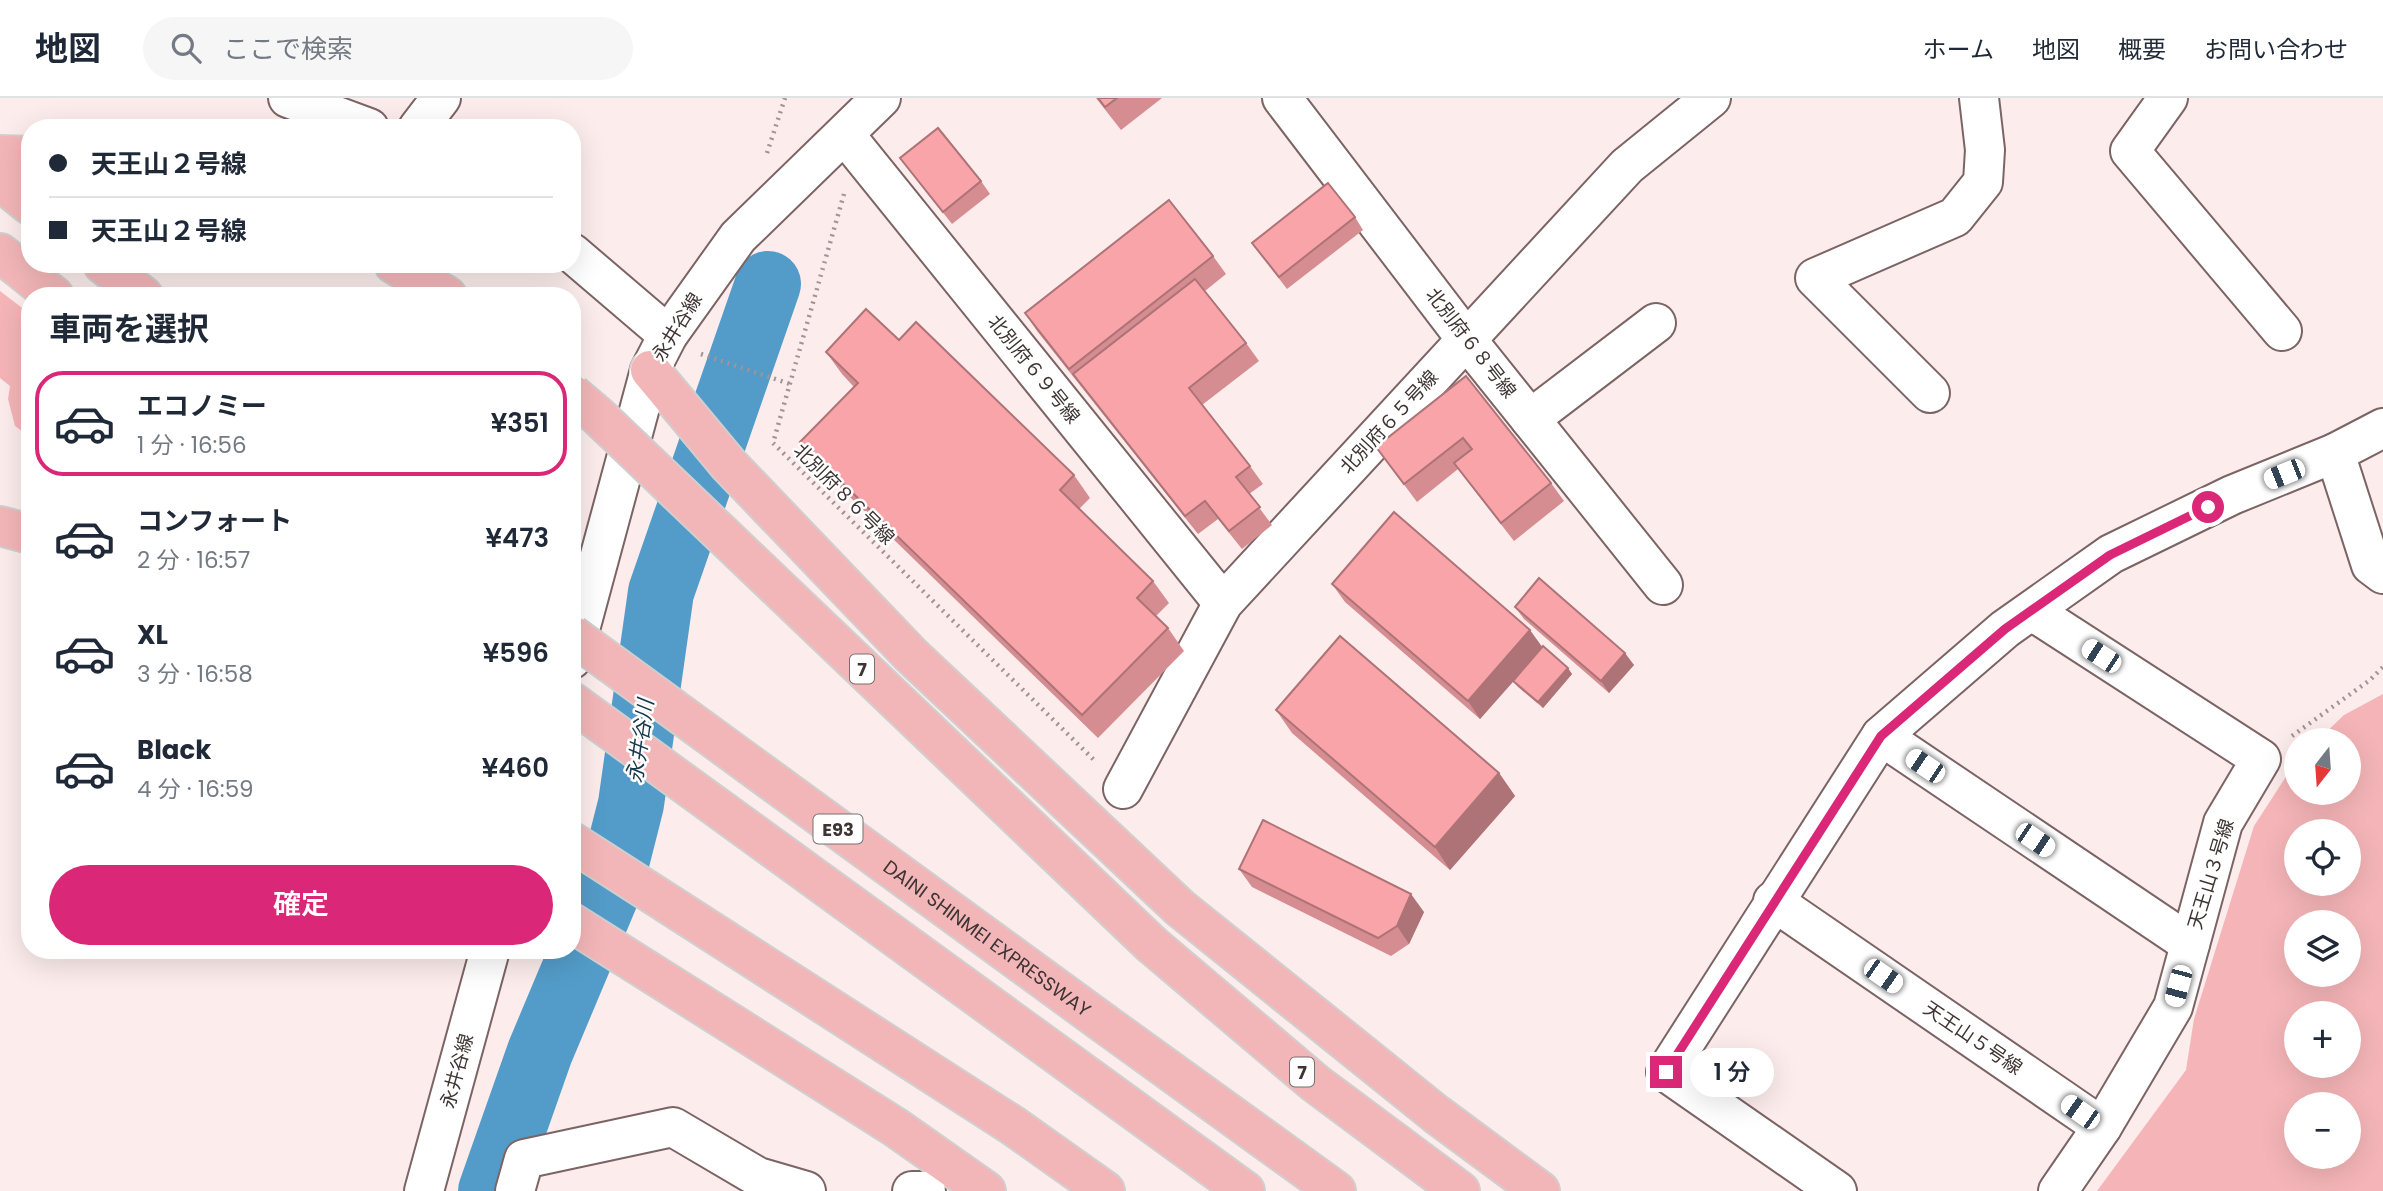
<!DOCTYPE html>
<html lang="ja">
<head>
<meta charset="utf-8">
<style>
	:root { --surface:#fff; --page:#f6f6f7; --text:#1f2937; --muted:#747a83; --line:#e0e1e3; --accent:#db2777 }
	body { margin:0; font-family:Poppins,"Noto Sans JP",sans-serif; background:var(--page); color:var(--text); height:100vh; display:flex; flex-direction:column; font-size:26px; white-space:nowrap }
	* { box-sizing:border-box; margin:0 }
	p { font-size:23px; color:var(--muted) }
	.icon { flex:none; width:38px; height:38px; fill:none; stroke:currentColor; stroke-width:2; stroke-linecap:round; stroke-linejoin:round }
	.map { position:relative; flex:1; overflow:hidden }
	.sheet { position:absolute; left:21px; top:189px; width:560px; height:672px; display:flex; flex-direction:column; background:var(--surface); border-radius:28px; box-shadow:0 7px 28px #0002 }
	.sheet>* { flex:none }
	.top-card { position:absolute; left:21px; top:21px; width:560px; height:154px; border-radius:28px; box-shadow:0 7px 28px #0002; display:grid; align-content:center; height:154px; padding:0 28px; background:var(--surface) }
	.needle { width:46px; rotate:197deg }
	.controls { position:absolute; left:2284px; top:630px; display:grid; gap:14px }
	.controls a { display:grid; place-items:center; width:77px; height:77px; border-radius:50%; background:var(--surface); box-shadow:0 7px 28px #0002; font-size:35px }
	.end { position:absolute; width:32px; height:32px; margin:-16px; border:9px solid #db2777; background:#fff; box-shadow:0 0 0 4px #fff }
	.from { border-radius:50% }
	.bubble { position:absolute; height:49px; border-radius:24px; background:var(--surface); box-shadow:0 7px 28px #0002; font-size:23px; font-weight:600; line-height:49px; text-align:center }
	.car { position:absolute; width:21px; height:42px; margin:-21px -10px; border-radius:9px; box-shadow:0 0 5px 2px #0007; background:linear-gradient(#fff 24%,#345 0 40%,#fff 0 76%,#345 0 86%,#fff 0) }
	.top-card b { display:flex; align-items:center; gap:24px; height:66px; font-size:26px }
	.top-card b+b { border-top:2px solid var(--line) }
	.top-card i { width:18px; height:18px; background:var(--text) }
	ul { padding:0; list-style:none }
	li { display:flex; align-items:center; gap:21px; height:105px; margin:0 14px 10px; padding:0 14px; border:4px solid transparent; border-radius:28px }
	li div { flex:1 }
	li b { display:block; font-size:26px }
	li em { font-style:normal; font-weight:600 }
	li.current { border-color:var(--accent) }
	li>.icon { width:63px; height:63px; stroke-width:1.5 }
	h2 { padding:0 28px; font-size:32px; line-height:84px }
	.primary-button { display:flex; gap:14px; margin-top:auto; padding:14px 28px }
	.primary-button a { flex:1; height:80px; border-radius:42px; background:var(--accent); color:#fff; font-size:28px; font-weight:600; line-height:80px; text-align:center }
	header { display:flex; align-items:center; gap:42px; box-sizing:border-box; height:98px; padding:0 35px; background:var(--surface); border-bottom:2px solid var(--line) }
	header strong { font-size:33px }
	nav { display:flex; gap:38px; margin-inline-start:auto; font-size:24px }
	.search { width:490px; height:63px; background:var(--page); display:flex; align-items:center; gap:18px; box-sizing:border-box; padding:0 24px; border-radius:38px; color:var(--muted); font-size:26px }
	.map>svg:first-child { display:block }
</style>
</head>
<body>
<header>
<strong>地図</strong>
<div class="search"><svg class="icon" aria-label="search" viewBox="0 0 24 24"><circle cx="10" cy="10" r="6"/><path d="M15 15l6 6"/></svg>ここで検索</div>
<nav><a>ホーム</a><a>地図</a><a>概要</a><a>お問い合わせ</a></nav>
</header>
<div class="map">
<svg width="2383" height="1093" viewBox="0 0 2383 1093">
	<rect width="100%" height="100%" fill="#fcecec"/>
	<g fill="#f5b5b8" fill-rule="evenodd">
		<polygon points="0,193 30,216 30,339 15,328 8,301 10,288 0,280"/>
		<path d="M2383,596V1093H2097L2186,972L2194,921L2254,728L2296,663V695H2348V642H2318L2344,617ZM2296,733H2348V786H2296ZM2296,824H2348V877H2296ZM2296,915H2348V968H2296ZM2296,1006H2348V1059H2296Z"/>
	</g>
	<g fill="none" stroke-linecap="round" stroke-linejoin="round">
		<polyline stroke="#539cc9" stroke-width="66" points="491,1093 540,954 611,785 631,706 661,494 768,186"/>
		<g stroke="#7c6465" stroke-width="42">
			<g id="minor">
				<polyline points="288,0 369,30"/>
				<polyline points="1282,0 1466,241 1663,487"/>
				<polyline points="2168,0 2130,53 2282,233"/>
				<polyline points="418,30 441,0"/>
				<polyline points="845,37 1223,505"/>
				<polyline points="572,155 668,237"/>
				<polyline points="1930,295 1815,180 1955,119 1983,84 1985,52 1979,0"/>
				<polyline points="1530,321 1656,225"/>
				<polyline points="2032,513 2261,661 2223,725 2173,909 2102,1029 2058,1093"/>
				<polyline points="1881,638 2190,846"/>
				<polyline points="1123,691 1223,505 1627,68 1711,0"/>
				<polyline points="1773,803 2102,1029"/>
				<polyline points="515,1093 524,1061 673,1029 758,1079 806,1093"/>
				<polyline points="912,1093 926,1093"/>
			</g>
		</g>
		<g stroke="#7c6465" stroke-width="42">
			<g id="tertiary">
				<polyline points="2383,330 2335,355 2371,467 2383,476"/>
				<polyline points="572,561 650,272 668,237 738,139 881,0"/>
				<polyline points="424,1093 490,852"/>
				<polyline points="1837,1093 1666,974 1881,638 2005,531 2111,456 2232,397 2335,355"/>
			</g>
		</g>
		<g stroke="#d1cece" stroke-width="42">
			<g id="motorway">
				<polyline points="0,57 30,58"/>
				<polyline points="0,83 30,107"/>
				<polyline points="0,155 54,198"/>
				<polyline points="103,166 143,198"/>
				<polyline points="394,166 447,198"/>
				<polyline points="650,272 729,367 911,557 1180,810 1436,1016 1540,1093"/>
				<polyline points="0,428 30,436"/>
				<polyline points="572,604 1245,1093"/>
				<polyline points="572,744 1012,1027 1105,1093"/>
				<polyline points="572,825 895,1029 986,1093"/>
				<polyline points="1151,846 1315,985 1460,1093"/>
				<polyline points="1105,926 1336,1093"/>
			</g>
		</g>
		<g stroke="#a19494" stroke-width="4.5" stroke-dasharray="2 5" stroke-linecap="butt">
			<polyline points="767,55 785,0"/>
			<polyline points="844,96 773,345 1095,663"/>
			<polyline points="701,256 790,286"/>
			<polyline points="2292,638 2370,582 2383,569"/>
		</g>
		<use href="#minor" stroke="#fff" stroke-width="38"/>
		<use href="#tertiary" stroke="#fff" stroke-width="38"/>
		<use href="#motorway" stroke="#f3b6b8" stroke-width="38"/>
		<g stroke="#d1cece" stroke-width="42" stroke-linecap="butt">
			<g id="motorway-bridge">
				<polyline points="572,296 598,318 1151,846"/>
				<path id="s1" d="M572,537L1105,926"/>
			</g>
		</g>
		<use href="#motorway-bridge" stroke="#f3b6b8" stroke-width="38"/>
	</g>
	<g fill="#d58d91">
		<polygon points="1096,0 1162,0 1121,32"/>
		<polygon points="900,60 981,83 990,96 952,126"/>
		<polygon points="1355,119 1363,132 1287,191 1252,145"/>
		<polygon points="1213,158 1226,176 1205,193 1246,245 1259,263 1202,307 1250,368 1263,386 1249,396 1272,427 1242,451 1218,421 1198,436 1037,233 1025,215"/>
		<polygon points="899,242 1074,377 1090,400 1079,411 1153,483 1169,505 1156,518 1168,530 1184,553 1098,640 816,366 800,344 854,289 842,276 826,254"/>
		<polygon points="1466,278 1551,385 1564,403 1514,443 1458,371 1417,404 1376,349"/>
		<polygon points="1332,486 1542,549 1572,576 1543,610 1518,589 1513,583 1480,621 1345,504"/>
		<polygon points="1515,509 1634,567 1609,595 1524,521"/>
		<polygon points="1276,612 1499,675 1515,698 1450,772 1292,635"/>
		<polygon points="1239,771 1424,814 1409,846 1391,858 1252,789"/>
	</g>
	<g fill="#ae7376">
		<polygon points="1530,532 1543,550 1480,621 1468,603"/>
		<polygon points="1625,555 1634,567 1609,595 1601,583"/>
		<polygon points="1568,570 1572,576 1543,610 1538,604"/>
		<polygon points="1499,675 1515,698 1450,772 1435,749"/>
		<polygon points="1411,796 1424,814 1409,846 1397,828"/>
	</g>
	<g fill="#f8a4a9" stroke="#ae7376" stroke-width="2">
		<polygon points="1098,0 1117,0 1105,9"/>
		<polygon points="938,30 981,83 943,114 900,60"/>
		<polygon points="1328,85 1355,119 1279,179 1252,145"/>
		<polygon points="1169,102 1213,158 1069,271 1025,215"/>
		<polygon points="1195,181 1246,245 1189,290 1250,368 1236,379 1260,409 1229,433 1205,403 1185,418 1073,276"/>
		<polygon points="866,211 899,242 916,224 1074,377 1060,392 1153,483 1137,500 1168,530 1082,617 800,344 858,285 826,254"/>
		<polygon points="1466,278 1551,385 1501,425 1454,365 1472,351 1463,340 1404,386 1376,349"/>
		<polygon points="1394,414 1530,532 1468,603 1332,486"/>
		<polygon points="1539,480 1625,555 1601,583 1515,509"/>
		<polygon points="1340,538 1499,675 1435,749 1276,612"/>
		<polygon points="1543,548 1568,570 1538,604 1513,583"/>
		<polygon points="1263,722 1411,796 1397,828 1378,840 1239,771"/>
	</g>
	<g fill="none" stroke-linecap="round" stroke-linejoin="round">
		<polyline stroke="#db2777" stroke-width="9" points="1666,974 1881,638 2005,531 2110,457 2208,409"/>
	</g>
	<g text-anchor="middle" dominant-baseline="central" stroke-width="5" stroke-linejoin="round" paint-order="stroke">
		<g fill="#fefefe" stroke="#787171" stroke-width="2">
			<rect x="850" y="556.5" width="24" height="29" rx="5"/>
			<rect x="813.5" y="716.5" width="49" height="29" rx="5"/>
			<rect x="1290" y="959.5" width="24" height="29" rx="5"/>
		</g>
		<g font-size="18" font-weight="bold" fill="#3e3434">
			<text x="862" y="571">7</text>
			<text x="838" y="731">E93</text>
			<text x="1302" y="974">7</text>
		</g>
		<g font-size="19" fill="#3e3434" stroke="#fefefe">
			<text transform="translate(677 229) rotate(-58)">永井谷線</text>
			<text transform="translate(1471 245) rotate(52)">北別府６８号線</text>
			<text transform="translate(1034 271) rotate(51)">北別府６９号線</text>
			<text transform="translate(1389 324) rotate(-47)">北別府６５号線</text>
			<text transform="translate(844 396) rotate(45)">北別府８６号線</text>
			<text transform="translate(2211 776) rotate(-73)">天王山３号線</text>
			<text stroke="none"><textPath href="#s1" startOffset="514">DAINI SHINMEI EXPRESSWAY</textPath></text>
			<text transform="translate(1973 940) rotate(34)">天王山５号線</text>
			<text transform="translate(457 973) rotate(-75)">永井谷線</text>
		</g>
		<g font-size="21" font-style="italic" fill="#18394d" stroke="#fefefe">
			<text transform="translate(640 643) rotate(-82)">永井谷川</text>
		</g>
	</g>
</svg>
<div class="controls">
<a><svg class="needle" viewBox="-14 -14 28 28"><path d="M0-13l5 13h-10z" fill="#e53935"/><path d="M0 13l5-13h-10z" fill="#747a83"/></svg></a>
<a><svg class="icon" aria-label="locate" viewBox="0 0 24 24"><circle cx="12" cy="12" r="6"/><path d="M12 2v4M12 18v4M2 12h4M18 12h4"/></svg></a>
<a><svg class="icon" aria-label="layers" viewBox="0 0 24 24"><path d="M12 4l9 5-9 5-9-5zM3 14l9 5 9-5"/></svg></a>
<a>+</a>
<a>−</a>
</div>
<i class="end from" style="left:2208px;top:409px"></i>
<i class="end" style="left:1666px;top:974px"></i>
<div class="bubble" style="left:1690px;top:950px;width:84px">1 分</div>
<i class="car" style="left:2284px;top:376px;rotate:248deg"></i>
<i class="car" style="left:2101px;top:558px;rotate:303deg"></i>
<i class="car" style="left:1925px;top:668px;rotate:304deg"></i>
<i class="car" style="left:2035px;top:742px;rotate:124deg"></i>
<i class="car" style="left:1883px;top:878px;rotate:125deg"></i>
<i class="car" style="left:2178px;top:888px;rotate:195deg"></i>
<i class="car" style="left:2080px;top:1014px;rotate:305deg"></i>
<div class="top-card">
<b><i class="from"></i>天王山２号線</b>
<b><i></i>天王山２号線</b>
</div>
<section class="sheet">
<h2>車両を選択</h2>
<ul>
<li class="current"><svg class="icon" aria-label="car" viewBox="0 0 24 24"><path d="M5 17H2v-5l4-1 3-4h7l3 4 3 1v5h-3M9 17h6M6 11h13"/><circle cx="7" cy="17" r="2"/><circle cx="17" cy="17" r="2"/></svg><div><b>エコノミー</b><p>1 分 · 16:56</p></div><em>¥351</em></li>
<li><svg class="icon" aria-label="car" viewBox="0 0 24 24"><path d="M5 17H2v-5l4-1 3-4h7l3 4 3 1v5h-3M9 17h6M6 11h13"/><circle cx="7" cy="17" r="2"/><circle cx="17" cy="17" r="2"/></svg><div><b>コンフォート</b><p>2 分 · 16:57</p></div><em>¥473</em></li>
<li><svg class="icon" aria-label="car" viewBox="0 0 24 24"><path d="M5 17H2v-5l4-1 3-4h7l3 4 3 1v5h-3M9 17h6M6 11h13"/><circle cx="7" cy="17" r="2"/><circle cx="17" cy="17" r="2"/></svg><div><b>XL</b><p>3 分 · 16:58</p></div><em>¥596</em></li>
<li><svg class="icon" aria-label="car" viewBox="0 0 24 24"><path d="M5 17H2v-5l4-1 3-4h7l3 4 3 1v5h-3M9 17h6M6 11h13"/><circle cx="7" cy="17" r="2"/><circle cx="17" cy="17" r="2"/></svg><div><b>Black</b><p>4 分 · 16:59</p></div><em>¥460</em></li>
</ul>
<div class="primary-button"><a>確定</a></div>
</section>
</div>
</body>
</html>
